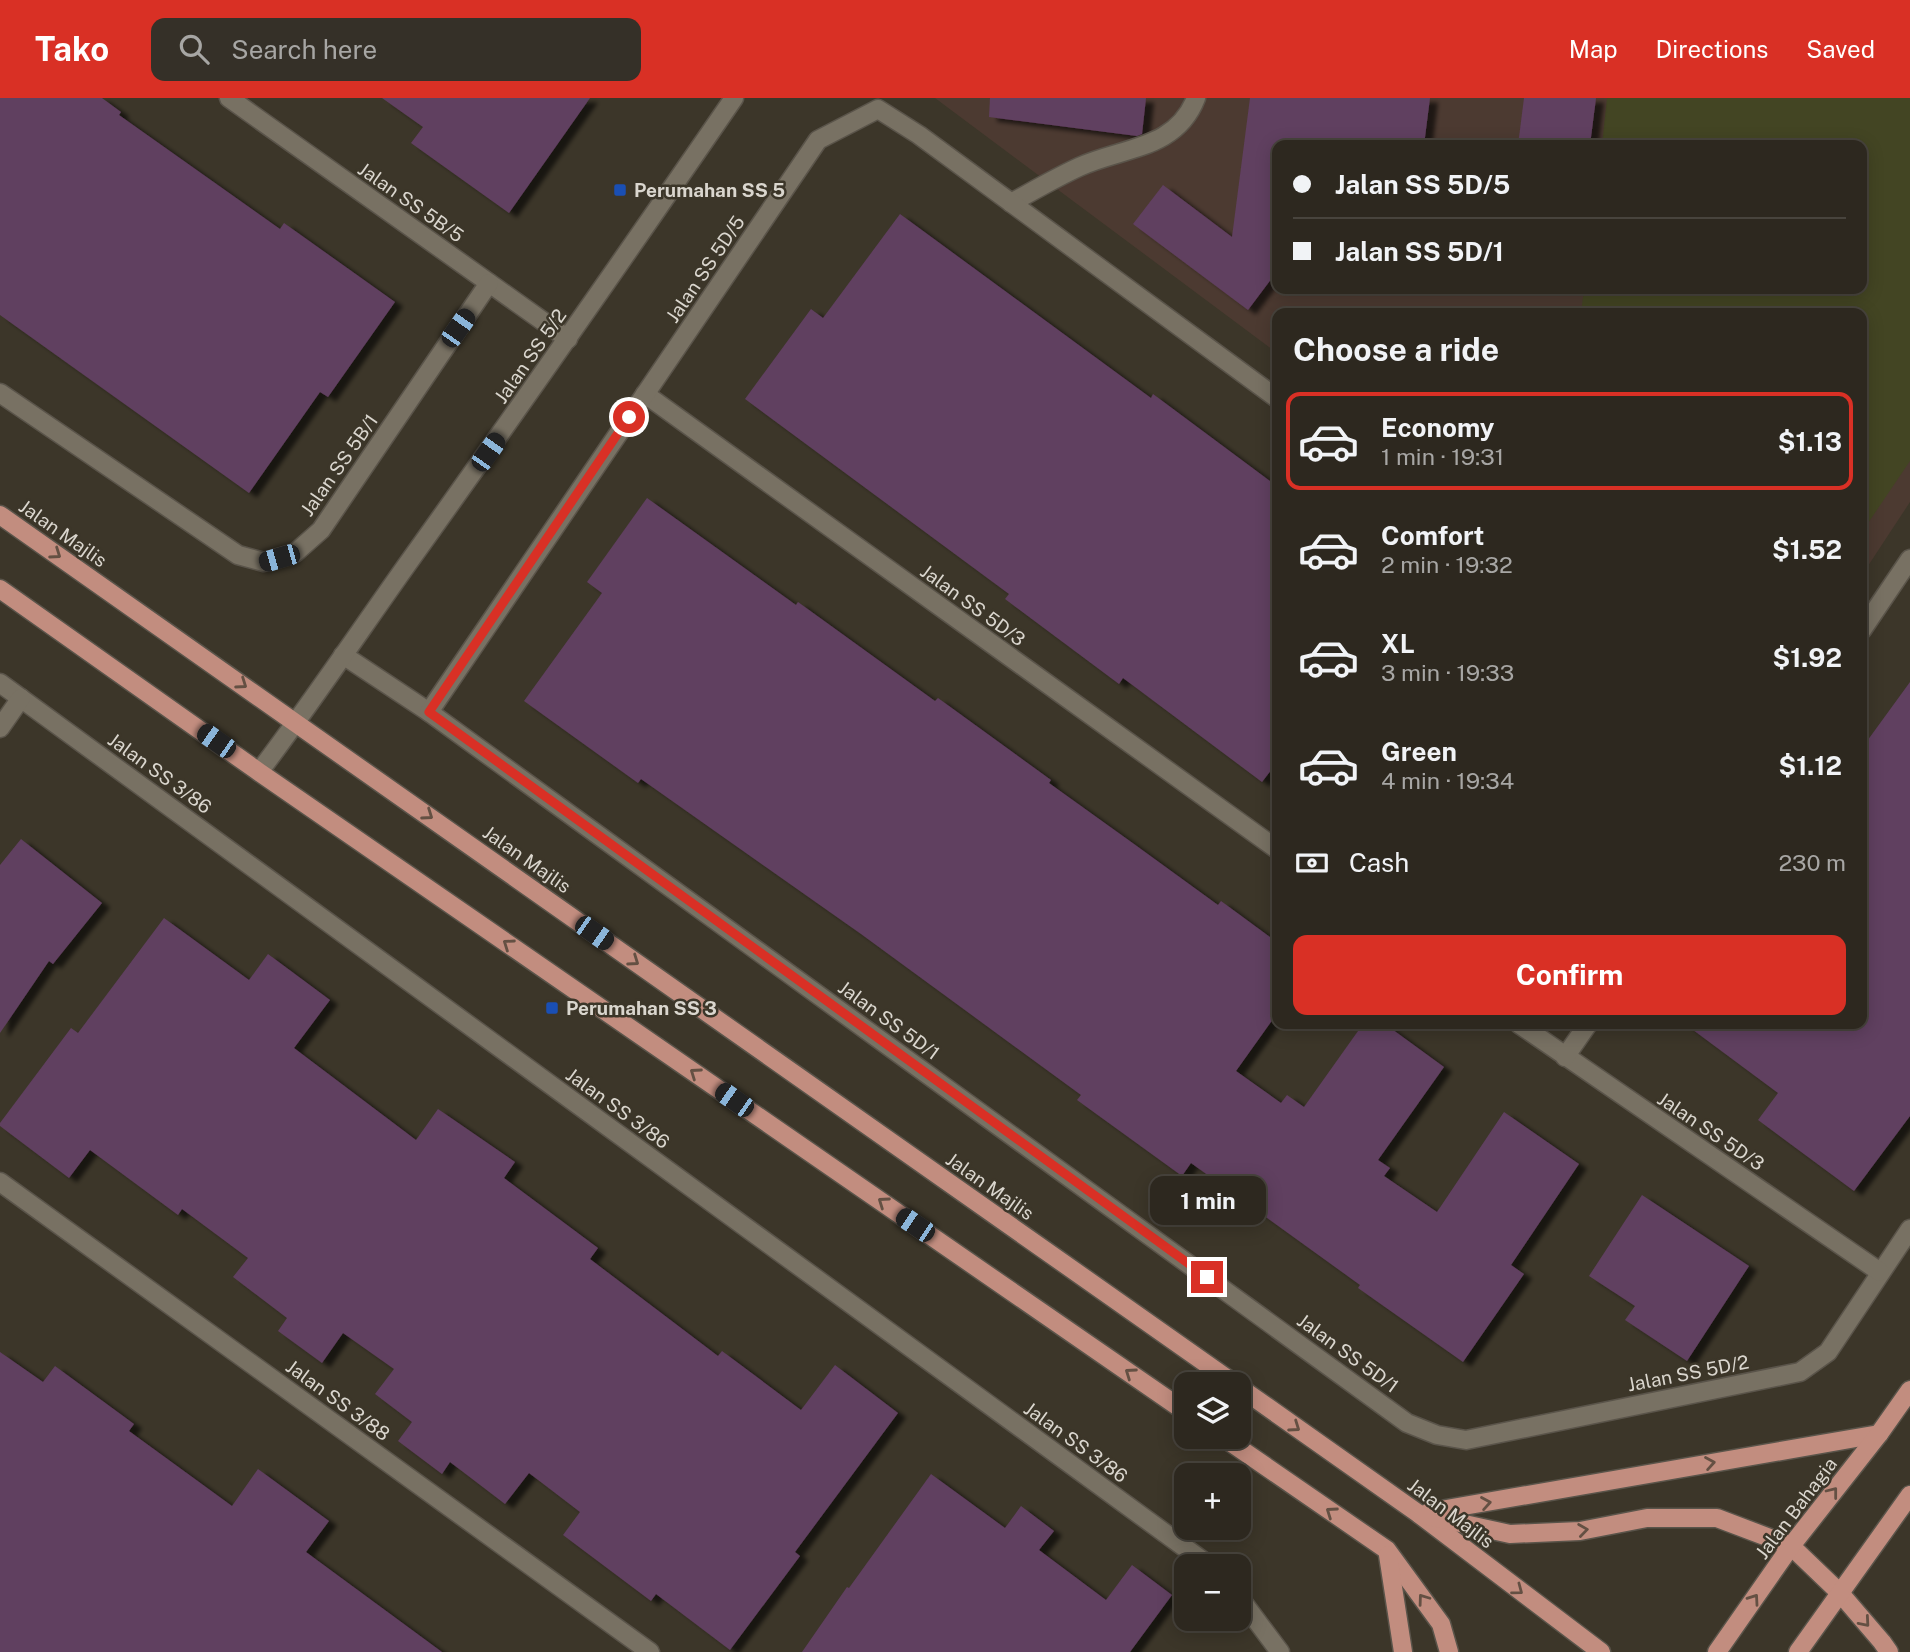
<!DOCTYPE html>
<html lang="en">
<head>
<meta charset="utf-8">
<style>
	:root { --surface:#2d281f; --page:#353028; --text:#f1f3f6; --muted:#a7a6a4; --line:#48443d; --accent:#d93025 }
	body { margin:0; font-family:"Public Sans",sans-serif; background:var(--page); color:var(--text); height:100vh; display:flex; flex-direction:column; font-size:26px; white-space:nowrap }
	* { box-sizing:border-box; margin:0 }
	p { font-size:23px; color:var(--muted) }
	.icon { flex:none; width:38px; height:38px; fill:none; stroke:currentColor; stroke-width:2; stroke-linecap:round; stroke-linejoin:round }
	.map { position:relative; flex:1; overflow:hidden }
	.side { position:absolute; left:1272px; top:210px; width:595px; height:721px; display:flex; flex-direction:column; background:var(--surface); border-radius:14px; box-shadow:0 4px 18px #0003,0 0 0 2px var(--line) }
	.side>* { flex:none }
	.banner { position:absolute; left:1272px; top:42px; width:595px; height:154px; border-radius:14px; box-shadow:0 4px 18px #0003,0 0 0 2px var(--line); display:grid; align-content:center; height:154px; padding:0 21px; background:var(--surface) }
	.controls { position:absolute; left:1174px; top:1274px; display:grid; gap:14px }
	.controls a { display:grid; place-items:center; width:77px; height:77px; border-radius:14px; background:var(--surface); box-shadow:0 4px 18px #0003,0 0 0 2px var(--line); font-size:35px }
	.end { position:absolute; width:32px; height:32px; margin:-16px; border:9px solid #d93025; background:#fff; box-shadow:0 0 0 4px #fff }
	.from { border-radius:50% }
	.bubble { position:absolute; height:49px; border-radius:14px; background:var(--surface); box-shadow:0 4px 18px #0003,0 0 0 2px var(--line); font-size:23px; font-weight:700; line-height:49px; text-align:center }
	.car { position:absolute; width:21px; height:42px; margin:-21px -10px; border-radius:9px; box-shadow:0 0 5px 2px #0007; background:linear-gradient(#222 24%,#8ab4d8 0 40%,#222 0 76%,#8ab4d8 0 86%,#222 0) }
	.banner b { display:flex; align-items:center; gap:24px; height:66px; font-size:26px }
	.banner b+b { border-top:2px solid var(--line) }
	.banner i { width:18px; height:18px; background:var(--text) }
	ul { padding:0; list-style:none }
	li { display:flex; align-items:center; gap:21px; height:98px; margin:0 14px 10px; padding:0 7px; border:4px solid transparent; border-radius:14px }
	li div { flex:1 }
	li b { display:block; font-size:26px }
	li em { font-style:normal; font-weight:700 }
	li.current { border-color:var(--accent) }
	li>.icon { width:63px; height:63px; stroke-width:1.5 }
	h2 { padding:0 21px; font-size:32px; line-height:84px }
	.pay { display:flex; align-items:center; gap:18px; height:77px; padding:0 21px; font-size:26px }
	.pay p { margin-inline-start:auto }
	.action { display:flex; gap:14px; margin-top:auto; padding:14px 21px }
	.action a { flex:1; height:80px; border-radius:14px; background:var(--accent); color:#fff; font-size:28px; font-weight:700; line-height:80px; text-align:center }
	header { display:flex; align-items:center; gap:42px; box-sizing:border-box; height:98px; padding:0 35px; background:var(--accent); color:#fff }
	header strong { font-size:33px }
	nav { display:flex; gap:38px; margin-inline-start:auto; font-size:24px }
	.search { width:490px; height:63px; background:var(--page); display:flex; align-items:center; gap:18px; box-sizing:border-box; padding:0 24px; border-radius:14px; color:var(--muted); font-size:26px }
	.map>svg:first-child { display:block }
</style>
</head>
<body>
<header>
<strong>Tako</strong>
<div class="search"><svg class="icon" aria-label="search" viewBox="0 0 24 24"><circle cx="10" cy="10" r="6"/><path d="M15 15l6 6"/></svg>Search here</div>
<nav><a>Map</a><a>Directions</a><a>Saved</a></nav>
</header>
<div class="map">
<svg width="1910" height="1554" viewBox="0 0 1910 1554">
	<defs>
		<filter id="shadow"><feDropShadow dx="8" dy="4.5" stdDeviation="2" flood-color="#0009"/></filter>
	</defs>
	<rect width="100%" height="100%" fill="#3c3629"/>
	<path fill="#4c3a31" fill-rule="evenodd" d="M935,0H1910V404L1862,477V215H1278L1277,255ZM1278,47H1862V191H1278Z"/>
	<polygon fill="#434523" points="1607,0 1910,0 1910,363 1862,434 1862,215 1581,215 1584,191 1862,191 1862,47 1602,47"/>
	<g fill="#603f60" filter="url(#shadow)">
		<polygon points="0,0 102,0 121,14 119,17 280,131 284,125 395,204 328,299 320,294 249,395 0,217"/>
		<polygon points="382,0 590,0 509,115 411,45 423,29"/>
		<polygon points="990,0 1146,0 1142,36 1137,38 989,19"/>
		<polygon points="1250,0 1430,0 1424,47 1278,47 1278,172 1248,212 1133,126 1163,87 1232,139"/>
		<polygon points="1524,0 1596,0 1590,47 1518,47"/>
		<polygon points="900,116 1151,300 1153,296 1278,389 1278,663 1262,684 1123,580 1119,586 1005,501 1009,496 745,301 811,211 823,220"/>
		<polygon points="647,400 796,507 798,504 935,603 938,600 1051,682 1049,685 1134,746 1218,807 1221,803 1278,845 1278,914 1236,973 1281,1005 1287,997 1304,1009 1363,926 1385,926 1444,969 1378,1062 1390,1070 1384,1078 1437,1114 1504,1014 1579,1066 1511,1167 1524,1176 1463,1264 1358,1190 1360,1187 1191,1065 1182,1078 1077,1002 1081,997 861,836 641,681 638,685 524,603 602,495 587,484"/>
		<polygon points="1910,584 1910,1018 1854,1093 1758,1022 1778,995 1685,926 1862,926 1862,650"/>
		<polygon points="21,741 102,805 53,866 49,863 0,935 0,767"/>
		<polygon points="164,820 249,882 268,856 330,902 294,950 416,1042 438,1011 515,1064 504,1080 598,1150 590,1161 718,1258 722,1253 801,1312 835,1267 898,1315 795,1454 800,1458 730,1552 656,1496 651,1503 563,1437 580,1414 529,1375 505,1406 450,1364 442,1376 398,1343 412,1324 375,1296 394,1271 343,1235 322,1265 278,1233 287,1220 233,1179 248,1160 182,1111 178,1117 90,1052 69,1080 0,1028 0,1025 71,930 78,935"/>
		<polygon points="1642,1097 1749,1168 1687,1263 1625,1222 1635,1208 1589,1178"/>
		<polygon points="0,1254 43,1284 55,1268 134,1326 129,1333 232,1408 258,1371 329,1423 306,1454 442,1554 0,1554"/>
		<polygon points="931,1376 1005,1430 1021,1408 1054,1433 1039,1452 1106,1502 1132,1467 1172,1497 1130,1554 802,1554 847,1489 849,1490"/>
	</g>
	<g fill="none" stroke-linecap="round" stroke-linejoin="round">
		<g stroke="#5a544a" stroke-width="21">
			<g id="minor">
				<polyline points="229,0 568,241"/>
				<path d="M1011,105C1033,93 1055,80 1079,69C1122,49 1176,52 1196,0"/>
				<polyline points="0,295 238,457 264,464 295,455 321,432 489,185"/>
				<polyline points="645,296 1278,752"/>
				<polyline points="1862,532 1910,461"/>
				<polyline points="343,557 429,614 1407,1325 1437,1337 1466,1342 1800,1274 1828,1254 1910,1131"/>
				<polyline points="0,585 1210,1468"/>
				<polyline points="429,614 818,42 878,11 919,37 1278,301"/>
				<polyline points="0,630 21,600"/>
				<path d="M259,674C310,607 357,537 406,468C517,313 626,157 734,0"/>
				<polyline points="1519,926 1880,1174"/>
				<polyline points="1565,959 1588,926"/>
				<polyline points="0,1084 650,1554"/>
				<polyline points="1239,1499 1280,1554"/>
			</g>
		</g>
		<g stroke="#5a544a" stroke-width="21">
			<g id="major">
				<polyline points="0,417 1235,1286"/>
				<polyline points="0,491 259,674 1186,1314"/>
				<polyline points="1239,1289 1419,1416 1601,1554"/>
				<polyline points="1223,1339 1387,1452 1441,1526 1449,1554"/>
				<polyline points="1429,1414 1879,1336"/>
				<polyline points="1419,1416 1510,1436 1580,1433 1647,1420 1717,1420 1791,1448 1840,1495 1882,1544 1889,1554"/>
				<polyline points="1388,1457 1403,1554"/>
				<polyline points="1717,1554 1791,1448 1879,1336 1910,1292"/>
				<polyline points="1798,1554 1910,1397"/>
			</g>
		</g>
		<use href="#minor" stroke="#787163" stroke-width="18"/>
		<use href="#major" stroke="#c28d7f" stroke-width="18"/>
	</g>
	<defs><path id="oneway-chevron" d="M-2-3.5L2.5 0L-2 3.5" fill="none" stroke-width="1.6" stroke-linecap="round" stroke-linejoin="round" transform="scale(1.75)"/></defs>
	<g stroke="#645043">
		<use href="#oneway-chevron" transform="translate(56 456) rotate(35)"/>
		<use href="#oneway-chevron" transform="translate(242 586) rotate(35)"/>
		<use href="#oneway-chevron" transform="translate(428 717) rotate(35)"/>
		<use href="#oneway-chevron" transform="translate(508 846) rotate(-145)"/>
		<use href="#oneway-chevron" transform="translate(634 863) rotate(35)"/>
		<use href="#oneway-chevron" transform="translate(695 975) rotate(-145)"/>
		<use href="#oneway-chevron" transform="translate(883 1104) rotate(-145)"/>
		<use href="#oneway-chevron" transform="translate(1130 1275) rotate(-145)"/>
		<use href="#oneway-chevron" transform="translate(1295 1329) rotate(35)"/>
		<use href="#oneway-chevron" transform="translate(1710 1365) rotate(-10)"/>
		<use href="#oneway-chevron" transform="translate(1833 1394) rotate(-52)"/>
		<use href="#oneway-chevron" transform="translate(1486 1405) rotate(-10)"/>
		<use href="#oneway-chevron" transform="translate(1331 1414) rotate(-145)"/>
		<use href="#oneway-chevron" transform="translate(1583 1432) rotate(-8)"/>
		<use href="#oneway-chevron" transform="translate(1518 1492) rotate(37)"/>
		<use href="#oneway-chevron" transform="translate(1423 1501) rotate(-126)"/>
		<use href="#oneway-chevron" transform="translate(1754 1501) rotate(-55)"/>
		<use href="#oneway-chevron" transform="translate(1865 1524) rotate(49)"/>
	</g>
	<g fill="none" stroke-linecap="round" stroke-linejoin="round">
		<polyline stroke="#d93025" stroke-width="9" points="629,319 429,614 1207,1179"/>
	</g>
	<g fill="#1a4fb4" stroke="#3c3629" stroke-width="2.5">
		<rect x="613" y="85" width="14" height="14" rx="3.5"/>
		<rect x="545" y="903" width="14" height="14" rx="3.5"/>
	</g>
	<g text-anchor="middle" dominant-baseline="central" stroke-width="5" stroke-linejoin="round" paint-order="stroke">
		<g font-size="19" font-weight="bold" fill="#dad6ce" stroke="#3c3629" text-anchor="start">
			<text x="634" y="92">Perumahan SS 5</text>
			<text x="566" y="910">Perumahan SS 3</text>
		</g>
		<g font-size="19" fill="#dad6ce" stroke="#3c3629">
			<text transform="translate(411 104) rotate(35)">Jalan SS 5B/5</text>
			<text transform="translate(705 171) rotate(-56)">Jalan SS 5D/5</text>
			<text transform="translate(530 258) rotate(-55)">Jalan SS 5/2</text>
			<text transform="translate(339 367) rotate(-55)">Jalan SS 5B/1</text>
			<text transform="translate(63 435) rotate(35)">Jalan Majlis</text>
			<text transform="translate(973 507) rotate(36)">Jalan SS 5D/3</text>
			<text transform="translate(160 675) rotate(36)">Jalan SS 3/86</text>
			<text transform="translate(527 761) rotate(35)">Jalan Majlis</text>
			<text transform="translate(889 922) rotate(36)">Jalan SS 5D/1</text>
			<text transform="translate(618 1010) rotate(36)">Jalan SS 3/86</text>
			<text transform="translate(1711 1033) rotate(34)">Jalan SS 5D/3</text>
			<text transform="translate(990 1088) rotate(35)">Jalan Majlis</text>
			<text transform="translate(1348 1255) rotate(36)">Jalan SS 5D/1</text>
			<text transform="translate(1688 1275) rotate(-11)">Jalan SS 5D/2</text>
			<text transform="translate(338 1302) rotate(36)">Jalan SS 3/88</text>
			<text transform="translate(1076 1344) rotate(36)">Jalan SS 3/86</text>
			<text transform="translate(1796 1410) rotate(-53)">Jalan Bahagia</text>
			<text transform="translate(1451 1415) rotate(37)">Jalan Majlis</text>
		</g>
	</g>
</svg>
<div class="controls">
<a><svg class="icon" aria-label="layers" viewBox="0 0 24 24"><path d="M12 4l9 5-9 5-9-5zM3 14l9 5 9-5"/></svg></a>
<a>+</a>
<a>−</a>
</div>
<i class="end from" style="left:629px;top:319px"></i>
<i class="end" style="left:1207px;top:1179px"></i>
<div class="bubble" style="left:1150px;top:1078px;width:116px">1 min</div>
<i class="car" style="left:458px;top:230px;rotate:35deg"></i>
<i class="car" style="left:488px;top:354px;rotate:35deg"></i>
<i class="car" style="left:279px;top:460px;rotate:254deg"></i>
<i class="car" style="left:216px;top:643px;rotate:305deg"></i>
<i class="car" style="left:594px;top:835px;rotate:125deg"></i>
<i class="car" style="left:734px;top:1002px;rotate:305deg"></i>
<i class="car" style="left:915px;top:1127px;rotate:304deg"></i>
<div class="banner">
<b><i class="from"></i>Jalan SS 5D/5</b>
<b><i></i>Jalan SS 5D/1</b>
</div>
<section class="side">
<h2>Choose a ride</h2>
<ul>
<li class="current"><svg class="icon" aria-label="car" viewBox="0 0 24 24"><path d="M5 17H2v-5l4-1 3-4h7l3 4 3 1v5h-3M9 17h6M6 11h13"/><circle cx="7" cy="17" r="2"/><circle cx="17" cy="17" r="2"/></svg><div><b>Economy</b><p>1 min · 19:31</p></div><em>$1.13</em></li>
<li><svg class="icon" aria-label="car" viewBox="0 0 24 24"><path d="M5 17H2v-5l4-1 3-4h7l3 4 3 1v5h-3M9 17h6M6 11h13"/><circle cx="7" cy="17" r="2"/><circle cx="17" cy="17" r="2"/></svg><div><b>Comfort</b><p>2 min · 19:32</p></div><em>$1.52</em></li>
<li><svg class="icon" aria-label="car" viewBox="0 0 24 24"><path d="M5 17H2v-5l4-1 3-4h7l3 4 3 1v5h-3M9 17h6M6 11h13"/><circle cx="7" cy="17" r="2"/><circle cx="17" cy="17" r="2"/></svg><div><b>XL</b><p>3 min · 19:33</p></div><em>$1.92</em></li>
<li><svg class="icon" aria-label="car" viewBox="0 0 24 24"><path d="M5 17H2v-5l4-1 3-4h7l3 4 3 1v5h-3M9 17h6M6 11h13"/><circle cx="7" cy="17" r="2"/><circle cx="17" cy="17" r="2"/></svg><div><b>Green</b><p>4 min · 19:34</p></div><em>$1.12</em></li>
</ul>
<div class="pay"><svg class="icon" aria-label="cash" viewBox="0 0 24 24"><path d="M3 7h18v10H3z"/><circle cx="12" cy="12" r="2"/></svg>Cash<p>230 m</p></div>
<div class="action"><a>Confirm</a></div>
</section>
</div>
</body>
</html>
